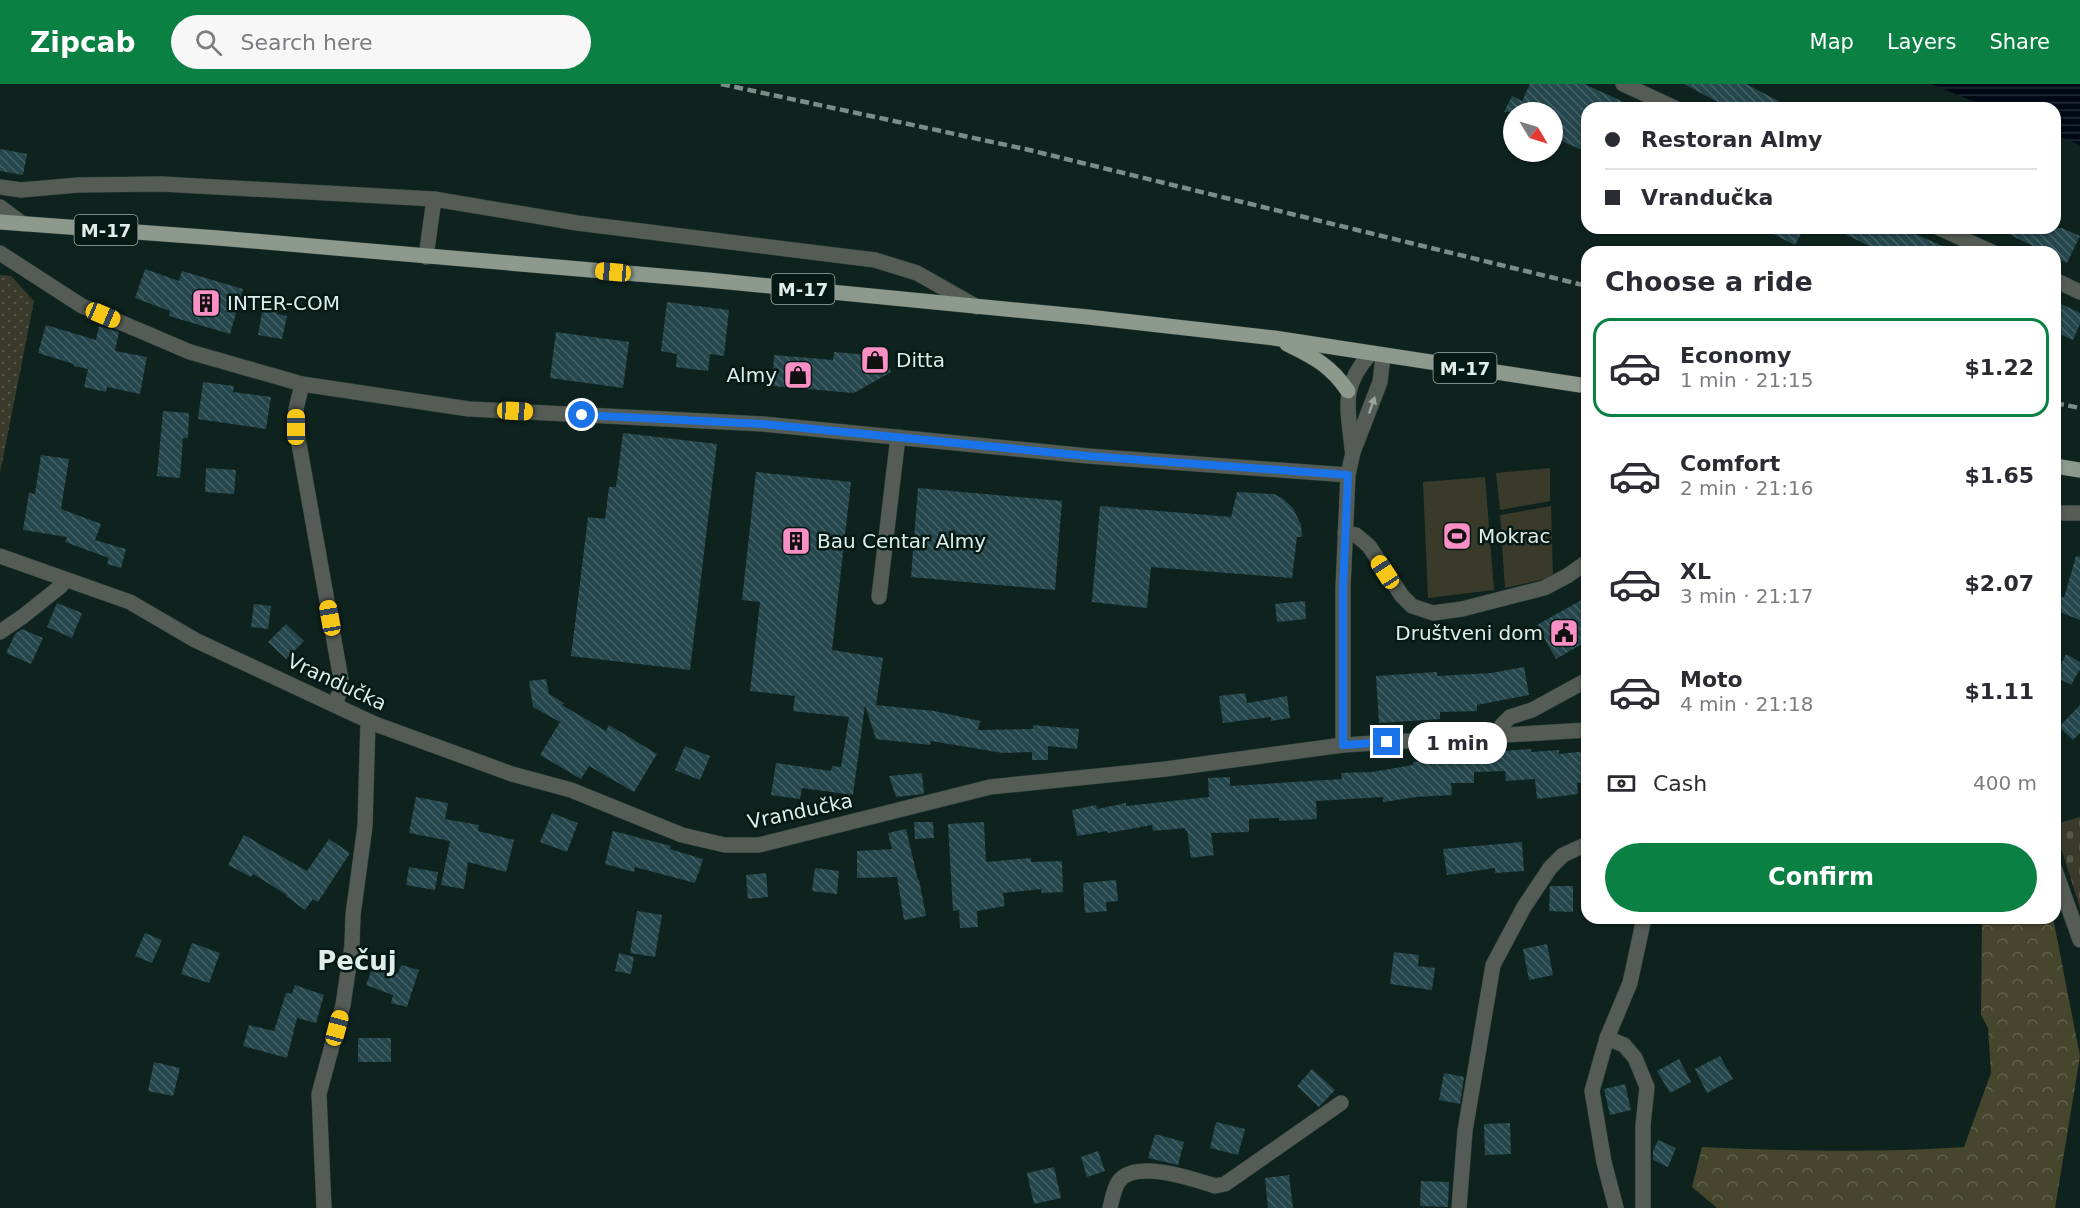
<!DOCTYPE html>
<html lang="en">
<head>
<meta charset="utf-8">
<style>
	:root { --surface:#fff; --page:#f7f7f7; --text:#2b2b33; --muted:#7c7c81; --line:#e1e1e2; --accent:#0b8043 }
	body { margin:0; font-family:"DejaVu Sans",sans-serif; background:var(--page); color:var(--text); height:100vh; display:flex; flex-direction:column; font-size:22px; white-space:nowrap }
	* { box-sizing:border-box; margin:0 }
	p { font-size:20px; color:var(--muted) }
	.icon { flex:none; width:33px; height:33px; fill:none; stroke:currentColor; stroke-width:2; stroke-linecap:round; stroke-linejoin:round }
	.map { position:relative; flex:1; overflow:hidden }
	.side { position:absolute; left:1581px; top:162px; width:480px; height:678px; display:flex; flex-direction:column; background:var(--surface); border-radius:18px; box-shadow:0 2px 4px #0004 }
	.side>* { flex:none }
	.guide { position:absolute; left:1581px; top:18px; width:480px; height:132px; border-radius:18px; box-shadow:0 2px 4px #0004; display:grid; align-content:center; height:132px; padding:0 24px; background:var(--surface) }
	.needle { width:39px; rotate:128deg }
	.controls { position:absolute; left:1503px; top:18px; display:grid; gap:12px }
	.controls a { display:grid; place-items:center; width:60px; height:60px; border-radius:50%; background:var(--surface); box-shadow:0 2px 4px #0004; font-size:30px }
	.end { position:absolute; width:27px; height:27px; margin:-14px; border:8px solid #1a73e8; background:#fff; box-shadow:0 0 0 3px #fff }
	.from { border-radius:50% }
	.bubble { position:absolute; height:42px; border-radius:21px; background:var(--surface); box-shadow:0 2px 4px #0004; font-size:20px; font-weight:700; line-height:42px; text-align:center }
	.car { position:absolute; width:18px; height:36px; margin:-18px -9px; border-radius:8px; box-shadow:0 0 4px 2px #0007; background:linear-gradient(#f5c518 24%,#345 0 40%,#f5c518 0 76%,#345 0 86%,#f5c518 0) }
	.guide b { display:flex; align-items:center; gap:21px; height:57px; font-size:22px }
	.guide b+b { border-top:2px solid var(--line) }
	.guide i { width:15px; height:15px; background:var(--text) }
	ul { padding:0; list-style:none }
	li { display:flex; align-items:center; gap:18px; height:99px; margin:0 12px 9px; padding:0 12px; border:3px solid transparent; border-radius:18px }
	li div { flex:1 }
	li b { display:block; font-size:22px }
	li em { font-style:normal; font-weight:700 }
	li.active { border-color:var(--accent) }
	li>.icon { width:54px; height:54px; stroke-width:1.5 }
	h2 { padding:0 24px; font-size:27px; line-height:72px }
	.pay { display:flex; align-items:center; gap:15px; height:66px; padding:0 24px; font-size:22px }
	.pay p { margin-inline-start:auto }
	.action { display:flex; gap:12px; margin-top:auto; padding:12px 24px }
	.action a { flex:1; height:69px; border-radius:36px; background:var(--accent); color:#fff; font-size:24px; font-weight:700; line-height:69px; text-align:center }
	header { display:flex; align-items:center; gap:36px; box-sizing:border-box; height:84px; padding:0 30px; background:var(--accent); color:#fff }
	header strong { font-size:28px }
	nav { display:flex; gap:33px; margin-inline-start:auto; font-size:21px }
	.search { width:420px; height:54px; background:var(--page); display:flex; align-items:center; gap:15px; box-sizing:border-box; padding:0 21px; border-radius:33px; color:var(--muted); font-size:22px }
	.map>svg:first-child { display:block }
</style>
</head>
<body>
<header>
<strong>Zipcab</strong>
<div class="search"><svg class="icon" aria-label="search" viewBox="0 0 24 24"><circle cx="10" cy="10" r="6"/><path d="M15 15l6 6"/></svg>Search here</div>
<nav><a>Map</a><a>Layers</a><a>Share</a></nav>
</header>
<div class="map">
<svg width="2080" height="1124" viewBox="0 0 2080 1124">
	<defs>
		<pattern id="grass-dots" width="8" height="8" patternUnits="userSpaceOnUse" patternTransform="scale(1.5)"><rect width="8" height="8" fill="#3a3a2b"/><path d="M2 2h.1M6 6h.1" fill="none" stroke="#56574a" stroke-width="1.8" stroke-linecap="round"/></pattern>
		<pattern id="forest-crowns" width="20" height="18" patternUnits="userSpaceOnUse" patternTransform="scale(1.5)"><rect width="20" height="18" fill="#46462d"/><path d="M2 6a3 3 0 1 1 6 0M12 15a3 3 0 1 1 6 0" fill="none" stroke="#60614b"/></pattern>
		<pattern id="cemetery-stones" width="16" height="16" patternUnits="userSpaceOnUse" patternTransform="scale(1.5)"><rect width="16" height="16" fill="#3a3a2b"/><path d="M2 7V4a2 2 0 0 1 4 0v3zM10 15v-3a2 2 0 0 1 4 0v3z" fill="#56574a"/></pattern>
		<pattern id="water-rules" width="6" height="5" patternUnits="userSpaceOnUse" patternTransform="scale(1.5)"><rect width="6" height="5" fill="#000816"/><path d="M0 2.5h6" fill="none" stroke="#252c38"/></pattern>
		<pattern id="building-back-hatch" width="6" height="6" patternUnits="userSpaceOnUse" patternTransform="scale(1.5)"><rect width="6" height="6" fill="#25464c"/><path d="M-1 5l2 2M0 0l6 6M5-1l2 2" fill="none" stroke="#446166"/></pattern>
	</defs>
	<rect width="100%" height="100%" fill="#0e231e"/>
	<polygon fill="url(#grass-dots)" points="0,191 11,192 34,217 0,389"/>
	<path fill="url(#forest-crowns)" d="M1982,834H2053L2080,972L2055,1124H1717L1692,1103L1702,1063C1789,1067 1876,1069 1964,1063L1991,989L1988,944L1981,931Z"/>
	<polygon fill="url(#cemetery-stones)" points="2080,733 2080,824 2055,745 2055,740"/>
	<g fill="#3a3a2b">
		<polygon points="1550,384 1550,417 1500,426 1496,389"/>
		<polygon points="1485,393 1494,506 1428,514 1423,398"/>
		<polygon points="1551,422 1553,493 1505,504 1500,431"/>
	</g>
	<polygon fill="url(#water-rules)" points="1931,0 2080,0 2080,61 2055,51 2055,24 1990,24"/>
	<g fill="url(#building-back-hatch)">
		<polygon points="1530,0 1584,0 1637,24 1587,24 1587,68 1552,53 1552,28 1504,28 1512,12 1522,17"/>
		<polygon points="1684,0 1746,0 1792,24 1729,24"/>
		<polygon points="0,65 27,70 23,91 0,87"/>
		<polygon points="1761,144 1804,144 1795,161"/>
		<polygon points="1831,144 1902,144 1956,168 1883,168"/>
		<polygon points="1996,144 2062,144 2080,152 2067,179 2055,173 2055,168 2045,168"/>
		<polygon points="145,185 179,197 182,187 243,205 230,250 169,232 170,227 135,214"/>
		<polygon points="265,212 280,216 277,230 287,232 282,255 258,251"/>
		<polygon points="2055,217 2080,229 2080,240 2073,256 2055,248"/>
		<polygon points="667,218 729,226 724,272 710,270 708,287 676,283 677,270 661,267"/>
		<polygon points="46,241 96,256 99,242 119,248 115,267 147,273 140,310 107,303 106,308 84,303 88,285 74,282 74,280 38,269"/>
		<polygon points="556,248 629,258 623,304 550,294"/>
		<polygon points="879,266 891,288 854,309 772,302 774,271 833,276 834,268 870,271"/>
		<polygon points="203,298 234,302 233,308 271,313 266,345 198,335"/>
		<polygon points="163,327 189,329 188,354 183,354 180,394 157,392"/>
		<polygon points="623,349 717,360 690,586 571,572 588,433 605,435 609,403 616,403"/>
		<polygon points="41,371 69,375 61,425 101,440 95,456 126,465 121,484 107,480 109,474 65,458 67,453 23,446 29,409 35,410"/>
		<polygon points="206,384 236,386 234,410 205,408"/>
		<polygon points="756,388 851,398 832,566 883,574 876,621 934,627 980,637 978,646 1033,645 1033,641 1079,645 1077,665 1048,662 1048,676 1032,676 1032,668 1003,669 931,657 930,661 876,655 865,621 853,711 802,704 800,715 771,711 776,679 831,687 832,682 841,683 849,633 793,627 795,612 750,607 760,518 742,516"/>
		<polygon points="918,404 1062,417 1055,506 911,493"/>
		<polygon points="1237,408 1274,410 1282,414 1293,424 1301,441 1302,453 1297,453 1292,494 1151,483 1147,524 1092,518 1100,422 1231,433"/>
		<polygon points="2076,472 2080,473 2080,536 2055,526 2055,510 2064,514"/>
		<polygon points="1587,513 1587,557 1556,575 1537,541"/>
		<polygon points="1305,517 1306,535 1277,538 1275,520"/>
		<polygon points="57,519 82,529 72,554 47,543"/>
		<polygon points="254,520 271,522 268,545 251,543"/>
		<polygon points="286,540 304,557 286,575 268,558"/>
		<polygon points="22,545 43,554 31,580 6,569 15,550"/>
		<polygon points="2066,570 2080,578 2080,585 2071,601 2055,592"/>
		<polygon points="1524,583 1529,611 1477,621 1477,627 1440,628 1440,635 1379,639 1376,592 1437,588 1437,592 1491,589"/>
		<polygon points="546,595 549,610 564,619 562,621 606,647 609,641 657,670 634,708 589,682 581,695 540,671 560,638 533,623 529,597"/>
		<polygon points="1245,609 1247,619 1287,612 1290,634 1271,637 1271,633 1223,639 1219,612"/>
		<polygon points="2080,621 2080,649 2073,656 2059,643"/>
		<polygon points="685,662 710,672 700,696 675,686"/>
		<polygon points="1531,665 1531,668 1559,666 1559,670 1587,667 1587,698 1577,699 1578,710 1537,715 1535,695 1506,697 1505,687 1474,688 1474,699 1451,699 1452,711 1416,713 1383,718 1383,713 1316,717 1317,735 1279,737 1279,734 1249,735 1249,748 1211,749 1214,771 1191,774 1187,746 1185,747 1185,744 1153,747 1152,741 1108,749 1107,747 1077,752 1072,726 1096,721 1097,725 1126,719 1126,722 1209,713 1208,694 1230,693 1230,702 1342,695 1341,689 1372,688 1413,681 1413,678 1453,674 1453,671 1504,670 1504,667"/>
		<polygon points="922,689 924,710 896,713 889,692"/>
		<polygon points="416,713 448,719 445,735 479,741 478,747 514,756 506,788 468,778 464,805 441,801 450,757 409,749"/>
		<polygon points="552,729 578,739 567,768 540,758"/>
		<polygon points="914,738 933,738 934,754 915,755"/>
		<polygon points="984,738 986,778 1031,774 1031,778 1062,777 1063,808 1042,809 1041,805 1003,809 1005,822 977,827 978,843 960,844 959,826 953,827 948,740"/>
		<polygon points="906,745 918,796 919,796 926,832 904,836 897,793 857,794 857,767 892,765 888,749"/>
		<polygon points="613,747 671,762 670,765 703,775 695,799 635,783 634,788 605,780"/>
		<polygon points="244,751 307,787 329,755 350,769 318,818 313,815 305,826 286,812 287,811 253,790 251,793 228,781"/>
		<polygon points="1522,758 1524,787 1495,789 1495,784 1447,791 1443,765"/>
		<polygon points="409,783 438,788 435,806 406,801"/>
		<polygon points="815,784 839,787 837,810 812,807"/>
		<polygon points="766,789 768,813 748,815 746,791"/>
		<polygon points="1116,796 1118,817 1106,818 1107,827 1085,829 1083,799"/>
		<polygon points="1550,802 1573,802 1573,828 1549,827"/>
		<polygon points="637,827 662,831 655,873 630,869"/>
		<polygon points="145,849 162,856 152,879 135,872"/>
		<polygon points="192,859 220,869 209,899 181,890"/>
		<polygon points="1547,860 1553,891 1529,896 1523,865"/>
		<polygon points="1394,868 1419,871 1418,882 1435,884 1432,906 1390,900"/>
		<polygon points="619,869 634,873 631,890 615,887"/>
		<polygon points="374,880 398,889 401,881 419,886 407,923 391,919 393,911 366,901"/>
		<polygon points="295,901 324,911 316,939 297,934 287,974 243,962 249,941 274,947 286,909 292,910"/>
		<rect x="358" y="954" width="33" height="24"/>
		<polygon points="1720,972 1733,995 1707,1009 1695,985"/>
		<polygon points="1679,975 1691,998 1670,1009 1657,987"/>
		<polygon points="154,978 180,984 173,1012 148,1007"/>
		<polygon points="1312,985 1335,1006 1319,1023 1297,1002"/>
		<polygon points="1444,989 1464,993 1460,1020 1439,1016"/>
		<polygon points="1625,1000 1631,1026 1610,1031 1604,1005"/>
		<polygon points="1216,1038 1245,1045 1238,1071 1210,1064"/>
		<polygon points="1510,1039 1511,1070 1485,1071 1484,1040"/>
		<polygon points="1155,1050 1184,1058 1178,1081 1148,1074"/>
		<polygon points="1658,1056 1676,1064 1668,1083 1653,1076 1653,1067"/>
		<polygon points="1098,1067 1105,1087 1087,1093 1081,1073"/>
		<polygon points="1054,1083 1061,1114 1034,1120 1027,1089"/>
		<polygon points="1289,1091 1293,1124 1268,1124 1265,1094"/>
		<polygon points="1421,1097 1449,1098 1448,1123 1420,1122"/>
	</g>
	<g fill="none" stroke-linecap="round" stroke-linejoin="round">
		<g stroke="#2b3f3a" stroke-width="16">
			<g id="minor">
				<polyline points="1623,0 1675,24"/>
				<polyline points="0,103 21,106 78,101 162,100 434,115 577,139 875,176 917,189 977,223"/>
				<polyline points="0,123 23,140"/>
				<polyline points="1939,144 1992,168"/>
				<polyline points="0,169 82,222 190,268 302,300 469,325 763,340 1088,372 1348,391"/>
				<polyline points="426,173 434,115"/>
				<polyline points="2055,196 2080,208"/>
				<polyline points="302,300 296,325 296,343 342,601 335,621"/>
				<path d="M1352,365C1348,323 1340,304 1370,270"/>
				<polyline points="2055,429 2080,429"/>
				<polyline points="1345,449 1356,451 1369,462 1402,512 1412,522 1433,529 1462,525 1544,504 1567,492 1587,478"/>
				<polyline points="0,472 130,518 195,556 375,640 512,690 571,706 682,751 725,761 759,761 990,703 1166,685 1343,661 1587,646"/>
				<polyline points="879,513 898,353"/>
				<polyline points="0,548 22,533 61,502 64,496"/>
				<polyline points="1497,651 1502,641 1510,633 1532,626 1587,596"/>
				<polyline points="1343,661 1343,504 1348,391 1353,368 1380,298 1383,272"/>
				<polyline points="2055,786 2080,856"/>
				<polyline points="1607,954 1624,961 1635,974 1647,1003 1643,1041 1643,1124"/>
				<polyline points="324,1124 319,1010 343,921 352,861 353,831 365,742 368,637"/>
				<path d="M1110,1124C1112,1115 1114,1104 1119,1097C1136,1075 1193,1095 1215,1102L1225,1100L1341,1019"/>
				<polyline points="1459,1124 1465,1047 1493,881 1524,823 1550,784 1563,771 1587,760"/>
				<polyline points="1616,1124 1604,1078 1592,1007 1607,954 1630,899 1644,834"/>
			</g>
		</g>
		<g stroke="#2b3f3a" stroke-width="16">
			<g id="major">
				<polyline points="0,138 218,154 708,196 1088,233 1274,254 1587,302"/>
				<path d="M1287,260C1314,273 1331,282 1348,307"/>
				<polyline points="2055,382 2080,386"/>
			</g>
		</g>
		<use href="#minor" stroke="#555b55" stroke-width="15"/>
		<use href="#major" stroke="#8d998c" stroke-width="15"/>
		<g stroke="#7c8d88" stroke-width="4.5" stroke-dasharray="9 4.5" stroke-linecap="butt">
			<polyline points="721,0 1025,65 1587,202"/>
			<polyline points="2055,319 2080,324"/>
		</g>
	</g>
	<defs><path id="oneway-solid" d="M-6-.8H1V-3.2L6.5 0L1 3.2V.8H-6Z" transform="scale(1.5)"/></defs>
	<use fill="#9aa49f" href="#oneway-solid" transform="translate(1372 321) rotate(-71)"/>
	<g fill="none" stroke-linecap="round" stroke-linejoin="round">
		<polyline stroke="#1a73e8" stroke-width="8" points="582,331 763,340 1088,372 1348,391 1343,504 1343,661 1387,658"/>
	</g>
	<defs>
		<g id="building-square" transform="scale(1.5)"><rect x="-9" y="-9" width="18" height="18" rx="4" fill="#fa8fc6" stroke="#051915"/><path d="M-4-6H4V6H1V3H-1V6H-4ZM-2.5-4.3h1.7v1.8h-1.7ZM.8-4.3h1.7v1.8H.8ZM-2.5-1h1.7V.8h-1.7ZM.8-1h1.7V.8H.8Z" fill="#111"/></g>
		<g id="shop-square" transform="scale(1.5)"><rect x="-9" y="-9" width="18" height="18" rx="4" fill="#fa8fc6" stroke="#051915"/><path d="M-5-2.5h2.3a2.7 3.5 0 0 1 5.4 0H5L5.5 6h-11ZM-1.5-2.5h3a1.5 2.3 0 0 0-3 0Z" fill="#111"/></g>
		<g id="stadium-square" transform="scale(1.5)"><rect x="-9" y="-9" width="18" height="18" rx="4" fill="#fa8fc6" stroke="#051915"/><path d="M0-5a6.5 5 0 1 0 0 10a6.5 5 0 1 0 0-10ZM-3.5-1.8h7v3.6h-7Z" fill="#111"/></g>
		<g id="civic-square" transform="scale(1.5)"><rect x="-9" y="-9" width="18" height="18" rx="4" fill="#fa8fc6" stroke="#051915"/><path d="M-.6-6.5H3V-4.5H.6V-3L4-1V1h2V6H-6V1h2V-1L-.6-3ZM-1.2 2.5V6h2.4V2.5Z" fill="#111"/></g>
	</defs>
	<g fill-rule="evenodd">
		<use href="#building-square" x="206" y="219"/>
		<use href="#shop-square" x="875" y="276"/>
		<use href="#shop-square" x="798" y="291"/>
		<use href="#stadium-square" x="1457" y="452"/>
		<use href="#building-square" x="796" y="457"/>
		<use href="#civic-square" x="1564" y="549"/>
	</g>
	<g text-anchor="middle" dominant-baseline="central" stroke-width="5" stroke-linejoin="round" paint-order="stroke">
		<g fill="#051915" stroke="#9eada9" stroke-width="1.5">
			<rect x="74.5" y="131" width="63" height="30" rx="4.5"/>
			<rect x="771.5" y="190" width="63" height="30" rx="4.5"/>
			<rect x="1433.5" y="269" width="63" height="30" rx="4.5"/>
		</g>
		<g font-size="18" font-weight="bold" fill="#e0ede9">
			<text x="106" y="146">M-17</text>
			<text x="803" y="205">M-17</text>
			<text x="1465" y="284">M-17</text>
		</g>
		<g font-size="20" fill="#e0ede9" stroke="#051915" text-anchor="start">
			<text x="227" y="219">INTER-COM</text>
			<text x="896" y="276">Ditta</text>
			<text x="777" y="291" text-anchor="end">Almy</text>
			<text x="1478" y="452">Mokrac</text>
			<text x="817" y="457">Bau Centar Almy</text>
			<text x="1543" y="549" text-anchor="end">Društveni dom</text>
		</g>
		<g font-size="20" fill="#e0ede9" stroke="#051915">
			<text transform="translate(337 598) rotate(25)">Vrandučka</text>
			<text transform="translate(800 727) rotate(-12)">Vrandučka</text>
		</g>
		<g font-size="26" font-weight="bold" fill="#e0ede9" stroke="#051915">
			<text x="357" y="877">Pečuj</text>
		</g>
	</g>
</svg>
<div class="controls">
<a><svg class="needle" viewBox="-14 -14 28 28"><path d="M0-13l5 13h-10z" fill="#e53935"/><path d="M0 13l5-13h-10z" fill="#7c7c81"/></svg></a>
</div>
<i class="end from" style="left:582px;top:331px"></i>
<i class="end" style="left:1387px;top:658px"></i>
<div class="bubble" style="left:1408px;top:638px;width:99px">1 min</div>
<i class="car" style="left:613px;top:188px;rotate:275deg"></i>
<i class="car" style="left:103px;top:231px;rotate:113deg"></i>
<i class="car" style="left:515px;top:327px;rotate:93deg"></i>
<i class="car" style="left:296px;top:343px;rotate:0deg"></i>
<i class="car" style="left:1385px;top:488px;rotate:327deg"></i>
<i class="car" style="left:330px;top:534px;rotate:350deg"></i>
<i class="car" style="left:337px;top:944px;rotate:15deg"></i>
<div class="guide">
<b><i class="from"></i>Restoran Almy</b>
<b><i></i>Vrandučka</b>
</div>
<section class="side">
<h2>Choose a ride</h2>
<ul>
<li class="active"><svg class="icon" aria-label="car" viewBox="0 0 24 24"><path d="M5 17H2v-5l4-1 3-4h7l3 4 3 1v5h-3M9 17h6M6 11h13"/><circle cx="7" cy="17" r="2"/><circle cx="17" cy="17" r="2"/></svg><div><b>Economy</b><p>1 min · 21:15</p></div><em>$1.22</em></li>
<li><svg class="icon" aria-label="car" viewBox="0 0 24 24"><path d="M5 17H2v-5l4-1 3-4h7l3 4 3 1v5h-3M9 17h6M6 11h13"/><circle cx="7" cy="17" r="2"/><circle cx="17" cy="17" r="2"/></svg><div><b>Comfort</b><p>2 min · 21:16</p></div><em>$1.65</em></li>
<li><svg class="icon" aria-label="car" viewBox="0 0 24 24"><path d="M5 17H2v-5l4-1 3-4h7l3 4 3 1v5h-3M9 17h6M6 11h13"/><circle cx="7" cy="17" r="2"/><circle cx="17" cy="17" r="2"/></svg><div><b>XL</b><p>3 min · 21:17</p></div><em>$2.07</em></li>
<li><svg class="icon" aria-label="car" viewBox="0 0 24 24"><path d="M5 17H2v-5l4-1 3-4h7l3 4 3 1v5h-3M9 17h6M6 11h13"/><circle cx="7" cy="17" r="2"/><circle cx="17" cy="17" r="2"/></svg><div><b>Moto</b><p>4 min · 21:18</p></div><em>$1.11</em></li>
</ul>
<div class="pay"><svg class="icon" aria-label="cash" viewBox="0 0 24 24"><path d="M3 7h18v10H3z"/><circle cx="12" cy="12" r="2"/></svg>Cash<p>400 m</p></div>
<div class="action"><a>Confirm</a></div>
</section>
</div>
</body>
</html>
